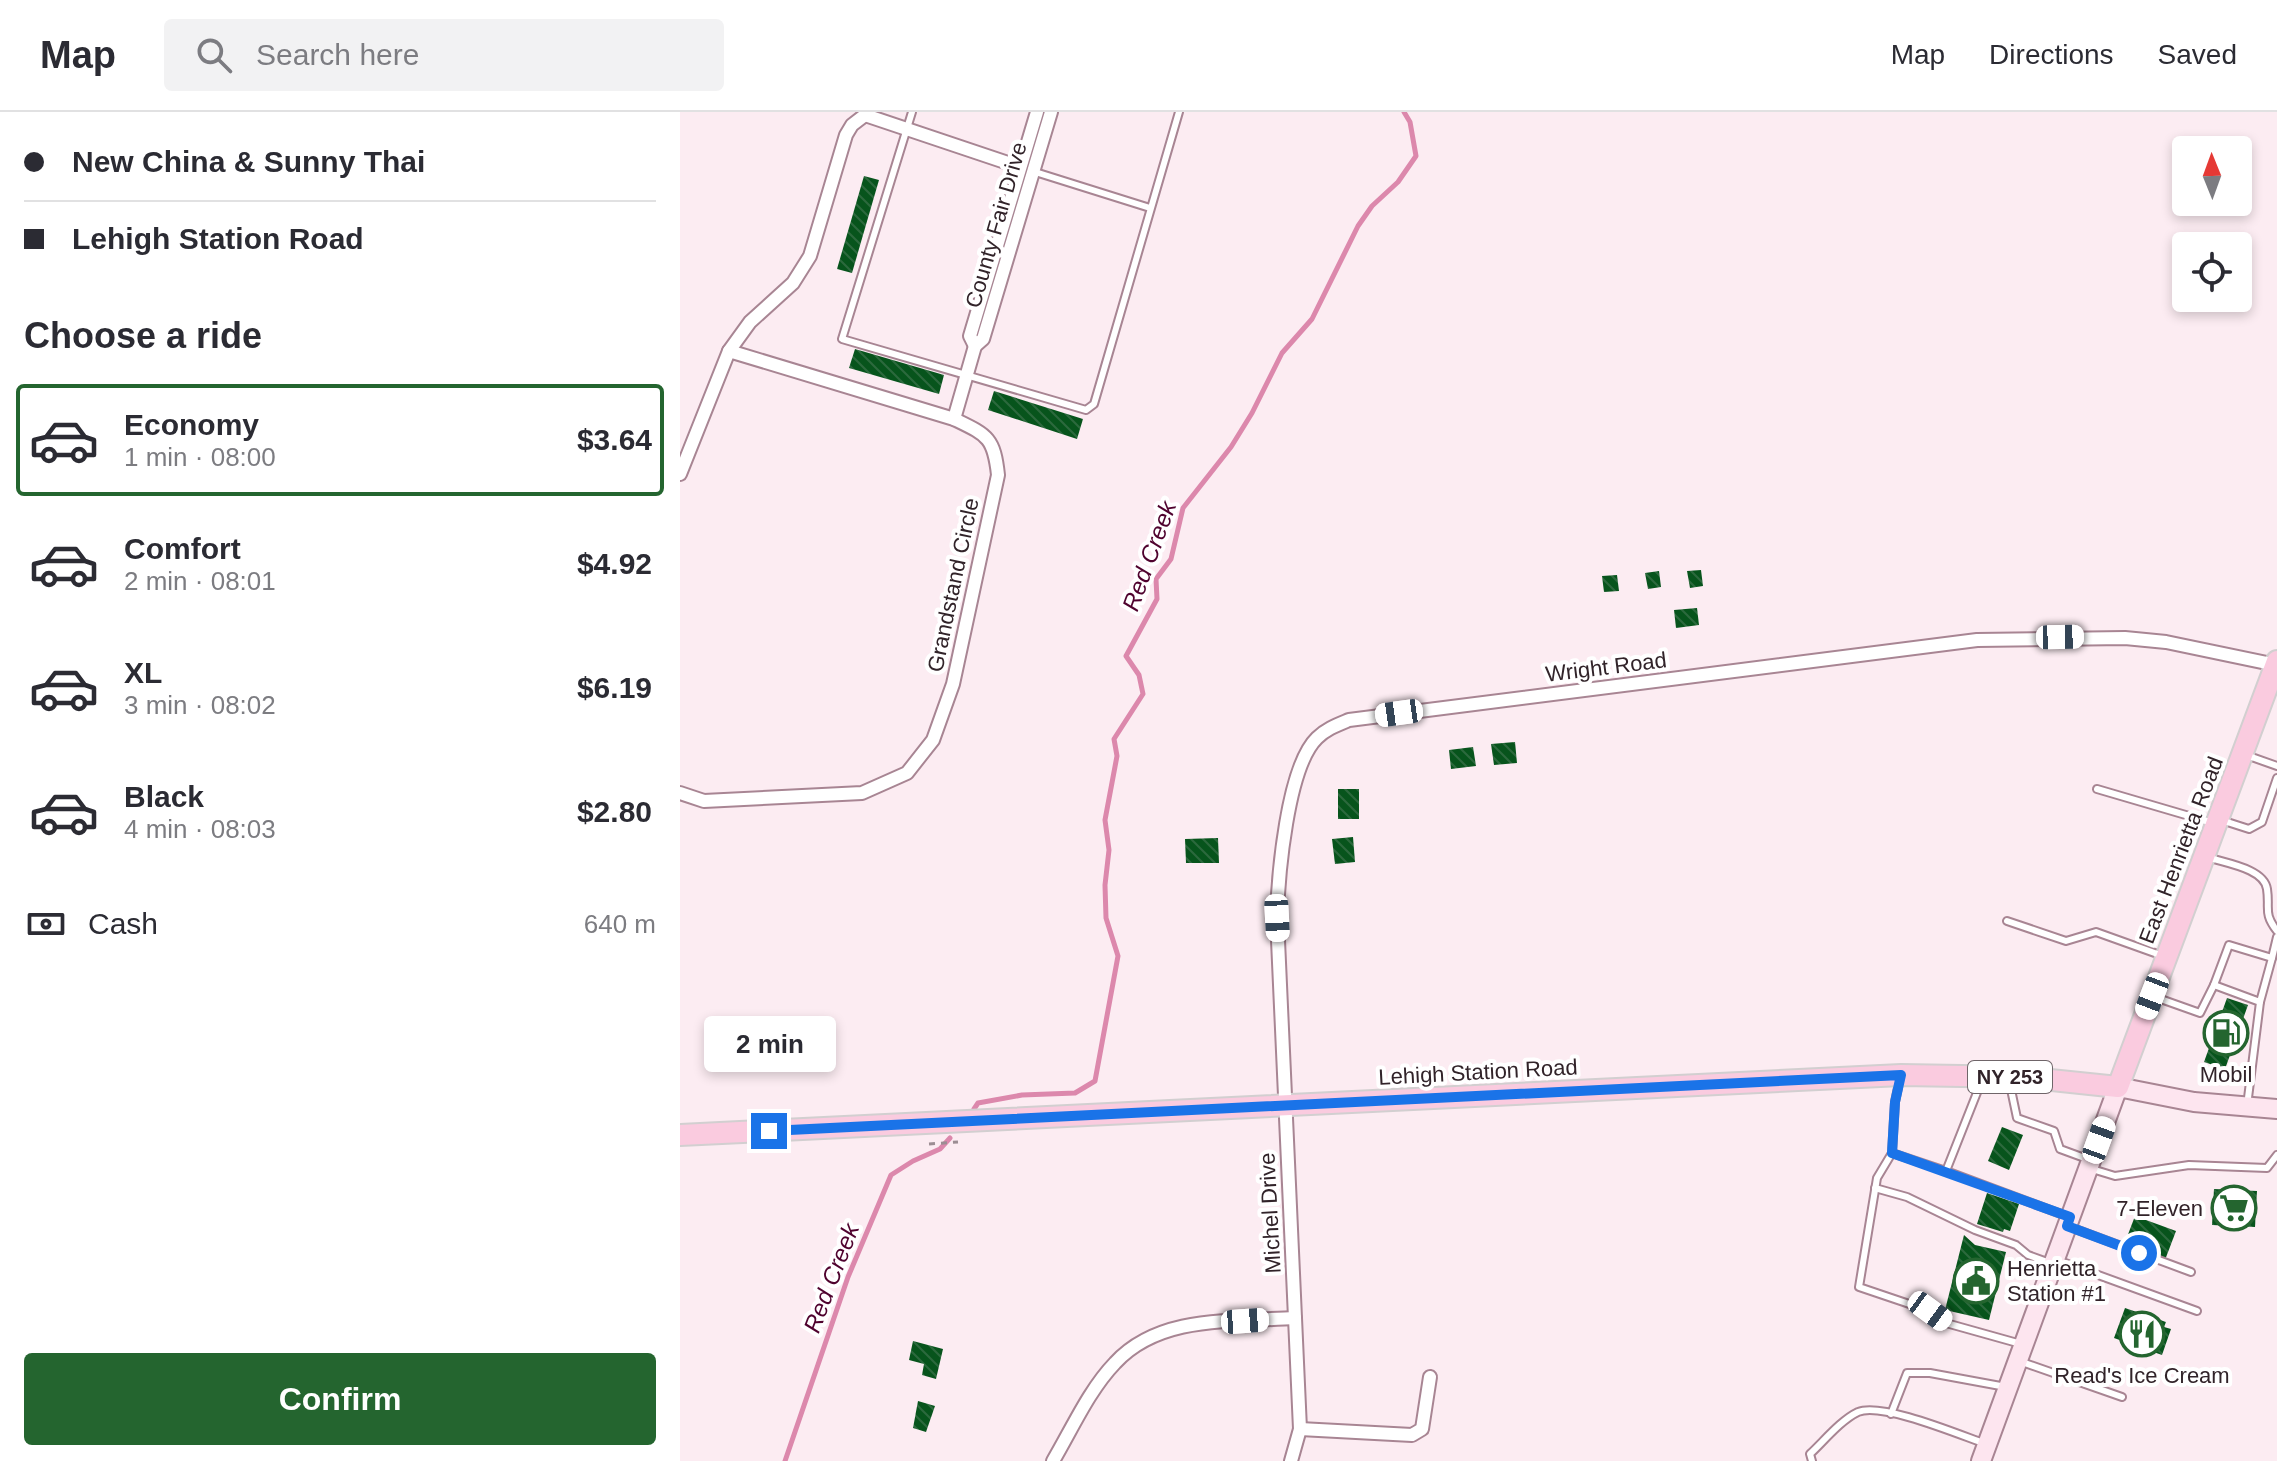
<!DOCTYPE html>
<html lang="en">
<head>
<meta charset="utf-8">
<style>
	:root { --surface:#fff; --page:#f2f2f3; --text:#2b2b33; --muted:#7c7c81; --line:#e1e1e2; --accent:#24652f }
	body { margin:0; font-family:Helvetica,sans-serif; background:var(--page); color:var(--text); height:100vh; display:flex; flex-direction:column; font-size:30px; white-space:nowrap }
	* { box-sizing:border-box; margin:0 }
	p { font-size:26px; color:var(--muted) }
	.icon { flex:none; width:44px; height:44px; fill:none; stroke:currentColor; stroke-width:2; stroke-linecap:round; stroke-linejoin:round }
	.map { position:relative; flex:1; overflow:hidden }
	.drawer { display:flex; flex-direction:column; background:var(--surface); width:680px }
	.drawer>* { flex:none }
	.top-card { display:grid; align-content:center; height:176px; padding:0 24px; background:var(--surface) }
	.needle { width:52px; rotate:359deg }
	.tools { position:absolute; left:1492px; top:24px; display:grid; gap:16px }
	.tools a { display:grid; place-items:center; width:80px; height:80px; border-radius:8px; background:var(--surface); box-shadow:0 4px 12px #0003; font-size:40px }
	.end { position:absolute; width:36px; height:36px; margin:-18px; border:10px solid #1a73e8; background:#fff; box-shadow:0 0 0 4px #fff }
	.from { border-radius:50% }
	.bubble { position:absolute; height:56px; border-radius:8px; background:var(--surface); box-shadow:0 4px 12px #0003; font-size:26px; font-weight:600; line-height:56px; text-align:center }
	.car { position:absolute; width:24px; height:48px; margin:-24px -12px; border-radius:10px; box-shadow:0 0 6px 2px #0007; background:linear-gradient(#fff 24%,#345 0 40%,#fff 0 76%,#345 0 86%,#fff 0) }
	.top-card b { display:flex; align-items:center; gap:28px; height:76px; font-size:30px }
	.top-card b+b { border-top:2px solid var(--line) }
	.top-card i { width:20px; height:20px; background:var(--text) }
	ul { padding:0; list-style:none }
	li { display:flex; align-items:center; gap:24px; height:112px; margin:0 16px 12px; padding:0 8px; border:4px solid transparent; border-radius:8px }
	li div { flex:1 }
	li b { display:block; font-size:30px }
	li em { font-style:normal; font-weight:600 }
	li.on { border-color:var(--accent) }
	li>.icon { width:72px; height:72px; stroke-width:1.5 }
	h2 { padding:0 24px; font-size:36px; line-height:96px }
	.pay { display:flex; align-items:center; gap:20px; height:88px; padding:0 24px; font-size:30px }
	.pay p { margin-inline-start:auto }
	.primary-button { display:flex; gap:16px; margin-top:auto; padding:16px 24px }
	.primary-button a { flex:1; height:92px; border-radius:8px; background:var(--accent); color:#fff; font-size:32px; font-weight:600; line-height:92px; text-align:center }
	header { display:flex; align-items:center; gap:48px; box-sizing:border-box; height:112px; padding:0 40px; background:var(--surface); border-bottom:2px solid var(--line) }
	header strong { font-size:38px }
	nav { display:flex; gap:44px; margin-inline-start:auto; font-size:28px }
	.search { width:560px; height:72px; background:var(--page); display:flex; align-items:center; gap:20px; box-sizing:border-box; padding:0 28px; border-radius:8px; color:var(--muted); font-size:30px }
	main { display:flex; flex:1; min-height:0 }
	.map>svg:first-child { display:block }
</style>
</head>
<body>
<header>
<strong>Map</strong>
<div class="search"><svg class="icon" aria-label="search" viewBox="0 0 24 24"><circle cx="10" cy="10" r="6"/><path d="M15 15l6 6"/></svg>Search here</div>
<nav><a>Map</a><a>Directions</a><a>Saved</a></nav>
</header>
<main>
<section class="drawer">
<div class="top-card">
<b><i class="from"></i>New China &amp; Sunny Thai</b>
<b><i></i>Lehigh Station Road</b>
</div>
<h2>Choose a ride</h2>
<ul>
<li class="on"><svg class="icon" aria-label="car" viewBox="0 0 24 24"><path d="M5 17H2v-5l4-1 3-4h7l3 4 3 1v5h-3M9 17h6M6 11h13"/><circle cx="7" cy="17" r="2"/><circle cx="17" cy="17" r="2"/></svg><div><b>Economy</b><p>1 min · 08:00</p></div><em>$3.64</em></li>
<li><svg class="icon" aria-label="car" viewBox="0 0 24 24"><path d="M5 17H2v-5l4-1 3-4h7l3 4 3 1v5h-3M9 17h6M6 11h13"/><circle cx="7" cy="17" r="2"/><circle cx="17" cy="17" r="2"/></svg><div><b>Comfort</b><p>2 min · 08:01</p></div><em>$4.92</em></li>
<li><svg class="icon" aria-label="car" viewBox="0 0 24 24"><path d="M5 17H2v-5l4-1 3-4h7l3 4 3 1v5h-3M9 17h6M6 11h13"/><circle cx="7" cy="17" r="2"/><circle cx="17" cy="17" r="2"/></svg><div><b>XL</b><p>3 min · 08:02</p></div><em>$6.19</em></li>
<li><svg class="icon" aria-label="car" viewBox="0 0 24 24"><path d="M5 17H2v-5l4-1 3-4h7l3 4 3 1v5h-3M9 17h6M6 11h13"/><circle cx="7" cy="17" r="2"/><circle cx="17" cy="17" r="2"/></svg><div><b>Black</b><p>4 min · 08:03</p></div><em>$2.80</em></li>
</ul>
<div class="pay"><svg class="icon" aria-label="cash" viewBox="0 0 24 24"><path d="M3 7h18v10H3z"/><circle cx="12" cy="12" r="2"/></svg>Cash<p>640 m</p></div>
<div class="primary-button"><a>Confirm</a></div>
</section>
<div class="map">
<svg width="1597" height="1349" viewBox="0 0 1597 1349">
	<defs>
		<pattern id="building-back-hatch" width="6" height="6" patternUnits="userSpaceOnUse" patternTransform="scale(2)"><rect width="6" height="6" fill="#07541c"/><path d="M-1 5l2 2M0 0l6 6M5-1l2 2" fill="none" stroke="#2c693d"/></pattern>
	</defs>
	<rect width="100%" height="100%" fill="#fcecf2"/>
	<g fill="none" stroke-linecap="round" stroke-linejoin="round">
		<g stroke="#dc88ac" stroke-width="5">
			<polyline points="294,997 298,991 342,983 395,981 415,969 438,844 426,806 425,773 429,738 425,708 437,644 434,627 463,582 459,563 446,544 477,487 476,467 491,447 503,396 551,335 572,301 602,241 632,207 678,114 692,94 718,70 736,44 730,10 724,0"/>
			<polyline points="105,1349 168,1165 211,1063 233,1049 260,1037 270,1026"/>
		</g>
	</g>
	<g fill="url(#building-back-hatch)">
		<polygon points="184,64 199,68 172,161 157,157"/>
		<polygon points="175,237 264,263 259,282 169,256"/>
		<polygon points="314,279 403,307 397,327 308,298"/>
		<polygon points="1021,458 1023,474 1010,476 1007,459"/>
		<polygon points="979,459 981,475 968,477 965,461"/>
		<polygon points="937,463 939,479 924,480 922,464"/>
		<polygon points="1017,496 1019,513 996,516 994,498"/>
		<polygon points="835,630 837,651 814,653 811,632"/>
		<polygon points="793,635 796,654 771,657 769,638"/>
		<rect x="658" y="677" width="21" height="30"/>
		<polygon points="673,725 675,750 655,752 652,727"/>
		<polygon points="538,726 539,751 506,751 505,727"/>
		<polygon points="1547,886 1568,893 1545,957 1524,950"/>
		<polygon points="1322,1015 1343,1023 1329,1058 1308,1049"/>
		<polygon points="1534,1077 1577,1079 1575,1115 1532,1113"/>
		<polygon points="1307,1081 1339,1092 1330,1119 1324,1117 1323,1120 1297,1112"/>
		<polygon points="1455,1104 1496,1119 1485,1148 1444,1133"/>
		<polygon points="1284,1123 1295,1133 1326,1140 1309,1208 1265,1198"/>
		<polygon points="1445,1196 1486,1210 1484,1215 1491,1217 1482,1243 1434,1226"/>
		<polygon points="233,1229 263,1237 256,1267 242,1263 244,1252 229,1248"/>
		<polygon points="238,1289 255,1294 246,1320 233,1316"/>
	</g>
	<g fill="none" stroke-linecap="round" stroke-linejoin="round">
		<g stroke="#a88593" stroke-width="10">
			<g id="lane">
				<polyline points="232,0 162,227 406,298 414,292 499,0"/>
				<polyline points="352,59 470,96"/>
				<polyline points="1566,643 1597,654"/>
				<polyline points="1417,677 1533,711"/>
				<polyline points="1541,708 1569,717 1582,710 1597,666"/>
				<path d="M1527,745C1544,751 1584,756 1587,777C1590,797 1583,801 1597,819"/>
				<polyline points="1327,809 1386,829 1416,820 1483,844"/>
				<polyline points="1534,873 1549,833 1592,846 1597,825"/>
				<polyline points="1475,885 1520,901 1534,873 1580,890 1567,994"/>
				<polyline points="1580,890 1592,846"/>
				<polyline points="1220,966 1215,990 1212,1041 1266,1059"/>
				<polyline points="1302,968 1266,1059 1389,1105"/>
				<polyline points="1329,968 1337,1006 1374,1019 1380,1037 1410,1048"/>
				<polyline points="1212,1041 1197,1066 1179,1175 1250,1199 1266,1211 1341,1232"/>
				<polyline points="1412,1057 1435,1064 1509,1053 1587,1056 1597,1043"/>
				<polyline points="1195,1076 1227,1085 1295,1118 1336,1133 1348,1143 1370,1151"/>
				<polyline points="1390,1115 1511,1160"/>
				<polyline points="1377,1148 1517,1199"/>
				<polyline points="1339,1249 1442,1285"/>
				<polyline points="1211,1302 1227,1261 1250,1261 1326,1275"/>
				<path d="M1132,1349L1130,1342C1144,1329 1161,1308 1178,1300C1202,1290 1280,1323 1306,1332"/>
			</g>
		</g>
		<g stroke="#a88593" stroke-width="16">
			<g id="street">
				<polyline points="357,0 290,224 295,234 303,227 371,0"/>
				<polyline points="185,3 340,55"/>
				<polyline points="274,307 295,234"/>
				<polyline points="0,362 49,239 70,210 113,171 130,144 166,23 172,13 185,3"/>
				<path d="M0,681L24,689L182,681L227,661L253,628L273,572L318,363C314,325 307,323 274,307L49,239"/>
				<polyline points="620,1317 732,1323 742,1317 750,1265"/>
				<path d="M373,1349C392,1317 409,1278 435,1251C480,1202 555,1210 615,1206"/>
				<path d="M611,1349L620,1317L597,806C598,765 607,655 637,626C646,617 657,613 669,608L1297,528L1445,526L1486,530L1596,553"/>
			</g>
		</g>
		<g stroke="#a88593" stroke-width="22">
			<polyline id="secondary" points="1301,1349 1438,975 1514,990 1597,997"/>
		</g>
		<g stroke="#d2cfd0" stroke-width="24">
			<polyline id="primary" points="0,1023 1221,963 1343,965 1438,975 1597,549"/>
		</g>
		<polyline stroke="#9c8d93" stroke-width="3" stroke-dasharray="6 6" stroke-linecap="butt" points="249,1032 278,1030"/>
		<use href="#lane" stroke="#fff" stroke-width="6"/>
		<use href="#street" stroke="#fff" stroke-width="12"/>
		<use href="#secondary" stroke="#fde5ef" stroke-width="18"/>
		<use href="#primary" stroke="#facbdf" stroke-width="20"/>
	</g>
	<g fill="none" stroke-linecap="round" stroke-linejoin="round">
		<polyline stroke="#1a73e8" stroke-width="10" points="89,1019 1221,963 1215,990 1212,1041 1390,1105 1387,1114 1459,1141"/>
	</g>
	<defs>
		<g id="fuel-ring" transform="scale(2.3)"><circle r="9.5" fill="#fff" stroke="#24652f" stroke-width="1.5"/><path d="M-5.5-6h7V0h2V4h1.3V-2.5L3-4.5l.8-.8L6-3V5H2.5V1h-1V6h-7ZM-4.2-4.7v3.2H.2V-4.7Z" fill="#24652f"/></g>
		<g id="supermarket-ring" transform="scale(2.3)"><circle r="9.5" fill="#fff" stroke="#24652f" stroke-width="1.5"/><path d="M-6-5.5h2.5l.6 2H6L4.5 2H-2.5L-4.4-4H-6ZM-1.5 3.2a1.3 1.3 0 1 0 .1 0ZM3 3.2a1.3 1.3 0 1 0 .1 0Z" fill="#24652f"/></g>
		<g id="civic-ring" transform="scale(2.3)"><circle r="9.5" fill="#fff" stroke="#24652f" stroke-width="1.5"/><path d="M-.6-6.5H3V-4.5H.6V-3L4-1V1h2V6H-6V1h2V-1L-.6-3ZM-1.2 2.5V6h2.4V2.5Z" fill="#24652f"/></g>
		<g id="restaurant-ring" transform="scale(2.3)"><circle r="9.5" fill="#fff" stroke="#24652f" stroke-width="1.5"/><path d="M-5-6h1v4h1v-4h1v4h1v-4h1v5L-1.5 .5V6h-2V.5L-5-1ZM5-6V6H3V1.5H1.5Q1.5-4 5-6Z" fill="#24652f"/></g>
	</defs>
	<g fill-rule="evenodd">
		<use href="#fuel-ring" x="1546" y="921"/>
		<use href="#supermarket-ring" x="1554" y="1096"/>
		<use href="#civic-ring" x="1296" y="1169"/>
		<use href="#restaurant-ring" x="1462" y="1222"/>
	</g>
	<g text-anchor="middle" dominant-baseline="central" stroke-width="8" stroke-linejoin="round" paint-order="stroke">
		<rect fill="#fff" stroke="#6f6569" stroke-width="2" x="1288" y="949" width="84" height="32" rx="6"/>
		<g font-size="20" font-weight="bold" fill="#312329">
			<text x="1330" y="965">NY 253</text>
		</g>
		<g font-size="22" fill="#312329" stroke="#fff">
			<text transform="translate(316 113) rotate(-74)">County Fair Drive</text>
			<text transform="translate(273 473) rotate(-78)">Grandstand Circle</text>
			<text transform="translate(926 555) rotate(-7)">Wright Road</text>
			<text transform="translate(1501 738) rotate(-69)">East Henrietta Road</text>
			<text transform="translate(798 960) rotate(-3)">Lehigh Station Road</text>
			<text transform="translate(590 1101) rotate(-93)">Michel Drive</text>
		</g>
		<g font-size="22" fill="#312329" stroke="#fff">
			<text x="1546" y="962">Mobil</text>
			<text x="1523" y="1096" text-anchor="end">7-Eleven</text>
			<text x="1327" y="1156" text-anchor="start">Henrietta<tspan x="1327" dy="25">Station #1</tspan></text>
			<text x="1462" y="1263">Read's Ice Cream</text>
		</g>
		<g font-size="24" font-style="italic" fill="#4f022e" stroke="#fff">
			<text transform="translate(469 444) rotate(-70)">Red Creek</text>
			<text transform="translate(151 1166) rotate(-69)">Red Creek</text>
		</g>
	</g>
</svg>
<div class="tools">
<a><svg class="needle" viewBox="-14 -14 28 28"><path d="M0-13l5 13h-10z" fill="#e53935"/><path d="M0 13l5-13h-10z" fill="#7c7c81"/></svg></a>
<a><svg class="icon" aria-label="locate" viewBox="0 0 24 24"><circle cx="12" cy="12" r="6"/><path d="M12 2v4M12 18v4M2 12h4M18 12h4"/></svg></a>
</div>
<i class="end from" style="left:1459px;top:1141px"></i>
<i class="end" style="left:89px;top:1019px"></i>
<div class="bubble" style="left:24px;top:904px;width:132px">2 min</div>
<i class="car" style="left:1380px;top:525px;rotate:89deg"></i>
<i class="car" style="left:719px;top:601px;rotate:262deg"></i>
<i class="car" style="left:597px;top:806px;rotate:177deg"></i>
<i class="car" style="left:1472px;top:884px;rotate:201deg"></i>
<i class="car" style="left:1419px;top:1028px;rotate:20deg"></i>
<i class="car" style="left:1250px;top:1199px;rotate:126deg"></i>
<i class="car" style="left:565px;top:1209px;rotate:86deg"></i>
</div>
</main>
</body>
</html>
